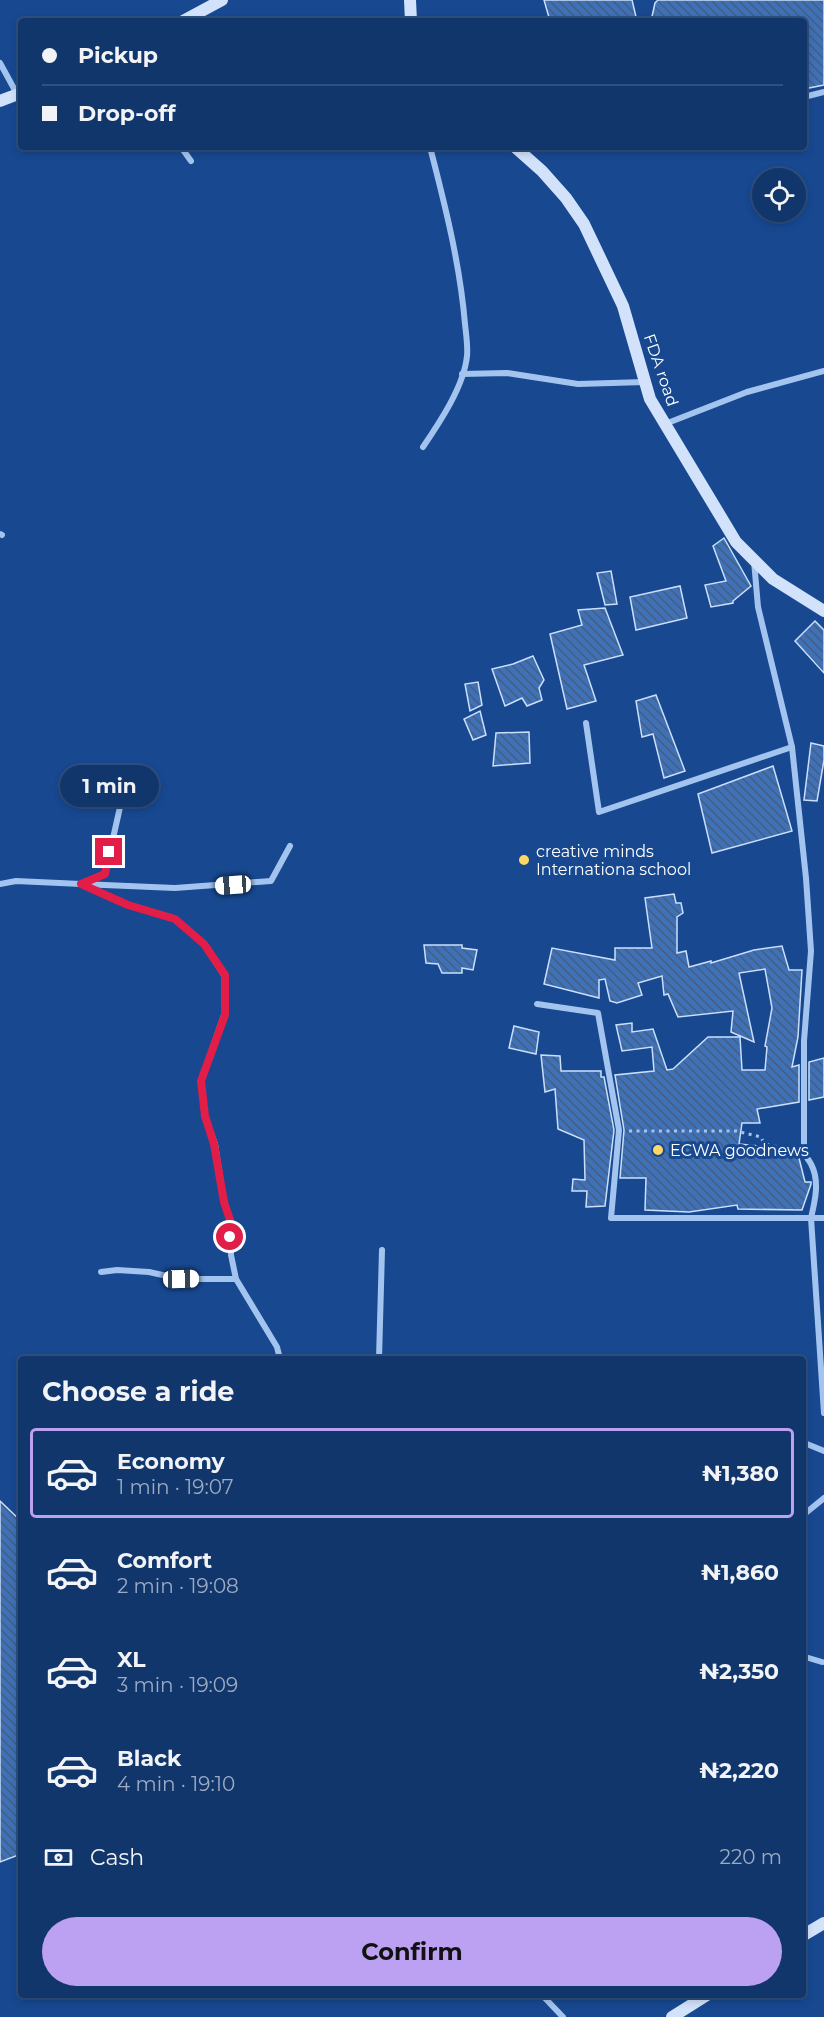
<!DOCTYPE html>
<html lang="en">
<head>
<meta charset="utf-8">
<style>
	:root { --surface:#11366c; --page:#1a3e72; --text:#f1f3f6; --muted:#9cabc2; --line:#30507f; --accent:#bca0f2 }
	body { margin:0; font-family:Montserrat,sans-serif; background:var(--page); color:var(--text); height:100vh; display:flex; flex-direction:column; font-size:22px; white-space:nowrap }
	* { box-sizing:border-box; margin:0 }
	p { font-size:20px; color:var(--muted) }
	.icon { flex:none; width:33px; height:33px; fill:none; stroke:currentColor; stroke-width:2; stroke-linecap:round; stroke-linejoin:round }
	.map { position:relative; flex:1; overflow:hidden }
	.side { position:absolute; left:18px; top:1356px; width:788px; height:642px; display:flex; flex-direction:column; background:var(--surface); border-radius:6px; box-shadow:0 3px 9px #0003,0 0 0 2px var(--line) }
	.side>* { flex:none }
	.hud { position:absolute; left:18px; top:18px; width:789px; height:132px; border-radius:6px; box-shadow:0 3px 9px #0003,0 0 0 2px var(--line); display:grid; align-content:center; height:132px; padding:0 24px; background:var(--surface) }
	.buttons { position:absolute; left:752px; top:168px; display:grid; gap:12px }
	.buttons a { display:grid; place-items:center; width:54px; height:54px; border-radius:50%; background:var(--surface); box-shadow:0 3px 9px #0003,0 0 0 2px var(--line); font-size:30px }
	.end { position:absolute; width:27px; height:27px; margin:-14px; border:8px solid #e11d48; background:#fff; box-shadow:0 0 0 3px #fff }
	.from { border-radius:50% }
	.bubble { position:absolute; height:42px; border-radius:21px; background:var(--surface); box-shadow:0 3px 9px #0003,0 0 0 2px var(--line); font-size:20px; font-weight:700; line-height:42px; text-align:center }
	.car { position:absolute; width:18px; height:36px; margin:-18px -9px; border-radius:8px; box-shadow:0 0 4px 2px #0007; background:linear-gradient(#fff 24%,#345 0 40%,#fff 0 76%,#345 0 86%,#fff 0) }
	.hud b { display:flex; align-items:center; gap:21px; height:57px; font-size:22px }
	.hud b+b { border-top:2px solid var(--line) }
	.hud i { width:15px; height:15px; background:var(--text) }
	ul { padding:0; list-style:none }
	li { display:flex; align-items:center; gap:18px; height:90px; margin:0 12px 9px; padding:0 12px; border:3px solid transparent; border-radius:6px }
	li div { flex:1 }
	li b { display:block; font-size:22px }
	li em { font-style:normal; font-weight:700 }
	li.active { border-color:var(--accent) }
	li>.icon { width:54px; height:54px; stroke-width:1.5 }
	h2 { padding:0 24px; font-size:27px; line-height:72px }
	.pay { display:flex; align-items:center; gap:15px; height:66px; padding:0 24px; font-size:22px }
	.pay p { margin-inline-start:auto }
	.cta { display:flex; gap:12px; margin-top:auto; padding:12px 24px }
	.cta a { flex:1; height:69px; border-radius:36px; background:var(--accent); color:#111; font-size:24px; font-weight:700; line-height:69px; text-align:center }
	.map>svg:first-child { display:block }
</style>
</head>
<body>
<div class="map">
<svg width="824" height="2017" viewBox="0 0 824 2017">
	<defs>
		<pattern id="building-back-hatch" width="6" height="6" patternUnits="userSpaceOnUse" patternTransform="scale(1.5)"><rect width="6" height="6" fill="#3f71b9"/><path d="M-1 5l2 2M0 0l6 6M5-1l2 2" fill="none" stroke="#465d7d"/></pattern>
	</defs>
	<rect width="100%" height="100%" fill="#174890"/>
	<g fill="url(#building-back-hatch)" stroke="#cadffb" stroke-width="1.5">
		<polygon points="544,0 632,0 637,21 550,21"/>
		<polygon points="658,0 824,0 824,85 804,89 804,21 651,21 655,3"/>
		<polygon points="724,538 751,586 733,601 733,603 711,607 705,585 726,581 713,546"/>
		<polygon points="611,571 617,604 605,605 597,573"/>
		<polygon points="680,586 687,618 636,630 630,597"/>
		<polygon points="605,608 623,655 584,665 596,701 567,709 550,634 582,625 578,610"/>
		<polygon points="815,621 824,630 824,673 795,641"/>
		<polygon points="533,656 544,680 539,688 542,700 527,706 522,698 505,706 492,669 513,664"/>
		<polygon points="478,682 482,705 470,711 465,684"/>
		<polygon points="656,695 685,771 664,778 653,734 642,737 636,701"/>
		<polygon points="480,711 486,735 473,740 464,719"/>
		<polygon points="529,732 530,763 493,766 496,733"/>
		<polygon points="811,743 824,746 824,760 817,801 804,800"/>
		<polygon points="773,766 792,831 712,853 698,794"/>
		<polygon points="674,894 676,903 681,903 683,913 677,917 677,953 686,951 689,967 711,961 711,963 754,950 782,946 789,970 802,970 798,1037 792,1067 799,1065 799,1102 757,1109 760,1123 742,1123 739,1144 797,1150 805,1182 811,1182 811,1184 802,1210 738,1209 737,1205 689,1212 645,1210 646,1178 620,1178 624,1130 615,1075 654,1071 652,1047 622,1051 616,1025 632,1023 632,1032 653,1029 667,1070 673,1069 708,1037 740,1037 742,1070 765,1070 767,1047 765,1046 772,1008 765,969 739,973 754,1042 731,1032 733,1011 678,1017 668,994 664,995 662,976 638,983 642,995 617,1003 610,1001 605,979 599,980 599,998 544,984 552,948 615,960 615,948 652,948 645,898"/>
		<polygon points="424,945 462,945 462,948 477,950 473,970 462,968 462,973 442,973 438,964 426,963"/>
		<polygon points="514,1026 539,1032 536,1054 509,1048"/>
		<polygon points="541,1055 560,1056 561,1071 601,1071 601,1077 604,1077 614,1130 605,1206 586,1207 587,1191 572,1191 573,1179 585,1180 584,1140 558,1129 555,1089 545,1092"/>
		<polygon points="824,1058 824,1097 809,1100 809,1062"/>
		<polygon points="0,1501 21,1521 21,1854 0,1862"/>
	</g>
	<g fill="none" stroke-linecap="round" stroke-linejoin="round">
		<polyline stroke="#a4c4f0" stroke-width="3" stroke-dasharray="3 4.5" stroke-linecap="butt" points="629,1131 736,1131 761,1137 764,1144 794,1150"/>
		<g stroke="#a4c4f0" stroke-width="6">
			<polyline points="0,63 17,94"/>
			<polyline points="804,97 824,92"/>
			<polyline points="181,147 191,161"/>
			<polyline points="462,374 507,373 578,384 645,382"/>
			<polyline points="665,424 747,392 824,371"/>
			<path d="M423,447C440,422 464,386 467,356C468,346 466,334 465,324C460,264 445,205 430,147"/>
			<polyline points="0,534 2,535"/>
			<polyline points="586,723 599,812 792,747 758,607 754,561"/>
			<path d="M792,747L806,878L811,951L804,1041V1151C805,1157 808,1158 811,1164C820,1181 815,1201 811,1218L824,1413"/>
			<polyline points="0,884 16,881 81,884 105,874 127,776"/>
			<polyline points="537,1004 598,1013 619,1130 611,1218 824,1218"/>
			<polyline points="101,1272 117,1270 149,1272 181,1279 236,1279 277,1347 280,1359"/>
			<polyline points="236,1279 231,1255 230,1220 224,1202 215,1144 205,1116 201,1081 224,1015 224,975 204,944 175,919 128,905 81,884 175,888 271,881 290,846"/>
			<polyline points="379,1359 382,1250"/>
			<polyline points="802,1442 824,1451"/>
			<polyline points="802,1516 824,1498"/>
			<polyline points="802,1656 822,1662"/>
			<polyline points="542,1995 563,2017"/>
		</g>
		<g stroke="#d2e2fb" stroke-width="12">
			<polyline points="410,0 411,21"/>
			<polyline points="183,21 222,0"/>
			<polyline points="0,101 21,93"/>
			<polyline points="515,147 542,171 566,198 584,224 623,306 650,399 736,542 773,579 824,611"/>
			<polyline points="802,1936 824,1923"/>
			<polyline points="672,2017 707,1995"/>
		</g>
	</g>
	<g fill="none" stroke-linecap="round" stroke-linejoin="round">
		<polyline stroke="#e11d48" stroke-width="8" points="109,852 105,874 81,884 128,905 175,919 204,944 225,975 225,1015 201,1081 205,1116 214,1144 224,1202 230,1220 230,1237"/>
	</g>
	<g fill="#ffd762" stroke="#174890" stroke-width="2">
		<circle cx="524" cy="860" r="6"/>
		<circle cx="658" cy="1150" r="6"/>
	</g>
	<g text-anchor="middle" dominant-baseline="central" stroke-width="6" stroke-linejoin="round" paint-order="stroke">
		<g font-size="16" fill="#fff" stroke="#174890">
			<text transform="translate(661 370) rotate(71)">FDA road</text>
		</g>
		<g font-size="16" fill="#fff" stroke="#174890" text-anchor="start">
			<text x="536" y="851">creative minds<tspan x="536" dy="18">Internationa school</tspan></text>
			<text x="670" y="1150">ECWA goodnews</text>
		</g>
	</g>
</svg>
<div class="buttons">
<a><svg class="icon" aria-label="locate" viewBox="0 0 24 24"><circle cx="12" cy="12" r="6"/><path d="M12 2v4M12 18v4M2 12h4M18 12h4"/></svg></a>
</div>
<i class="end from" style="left:230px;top:1237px"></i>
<i class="end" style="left:109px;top:852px"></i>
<div class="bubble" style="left:60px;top:765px;width:99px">1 min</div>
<i class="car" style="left:233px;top:885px;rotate:266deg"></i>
<i class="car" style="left:181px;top:1279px;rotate:89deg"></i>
<div class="hud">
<b><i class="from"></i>Pickup</b>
<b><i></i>Drop-off</b>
</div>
<section class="side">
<h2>Choose a ride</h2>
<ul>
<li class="active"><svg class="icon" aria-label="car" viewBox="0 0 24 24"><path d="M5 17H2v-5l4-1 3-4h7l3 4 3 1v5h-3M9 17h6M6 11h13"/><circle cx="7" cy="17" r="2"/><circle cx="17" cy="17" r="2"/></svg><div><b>Economy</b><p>1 min · 19:07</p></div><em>₦1,380</em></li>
<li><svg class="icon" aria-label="car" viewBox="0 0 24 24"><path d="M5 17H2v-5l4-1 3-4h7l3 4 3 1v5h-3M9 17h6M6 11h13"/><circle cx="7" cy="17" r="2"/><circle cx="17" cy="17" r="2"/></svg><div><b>Comfort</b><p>2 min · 19:08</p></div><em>₦1,860</em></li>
<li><svg class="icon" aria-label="car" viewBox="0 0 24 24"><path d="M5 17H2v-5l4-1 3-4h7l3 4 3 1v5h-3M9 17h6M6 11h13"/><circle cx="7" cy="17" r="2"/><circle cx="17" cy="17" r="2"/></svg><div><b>XL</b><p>3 min · 19:09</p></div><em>₦2,350</em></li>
<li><svg class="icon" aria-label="car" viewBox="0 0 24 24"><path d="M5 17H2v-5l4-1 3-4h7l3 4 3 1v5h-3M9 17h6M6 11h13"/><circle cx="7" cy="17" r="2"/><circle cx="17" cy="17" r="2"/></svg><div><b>Black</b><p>4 min · 19:10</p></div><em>₦2,220</em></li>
</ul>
<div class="pay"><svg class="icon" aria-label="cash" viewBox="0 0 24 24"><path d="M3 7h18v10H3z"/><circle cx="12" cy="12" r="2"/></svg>Cash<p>220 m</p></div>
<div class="cta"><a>Confirm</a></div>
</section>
</div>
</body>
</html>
